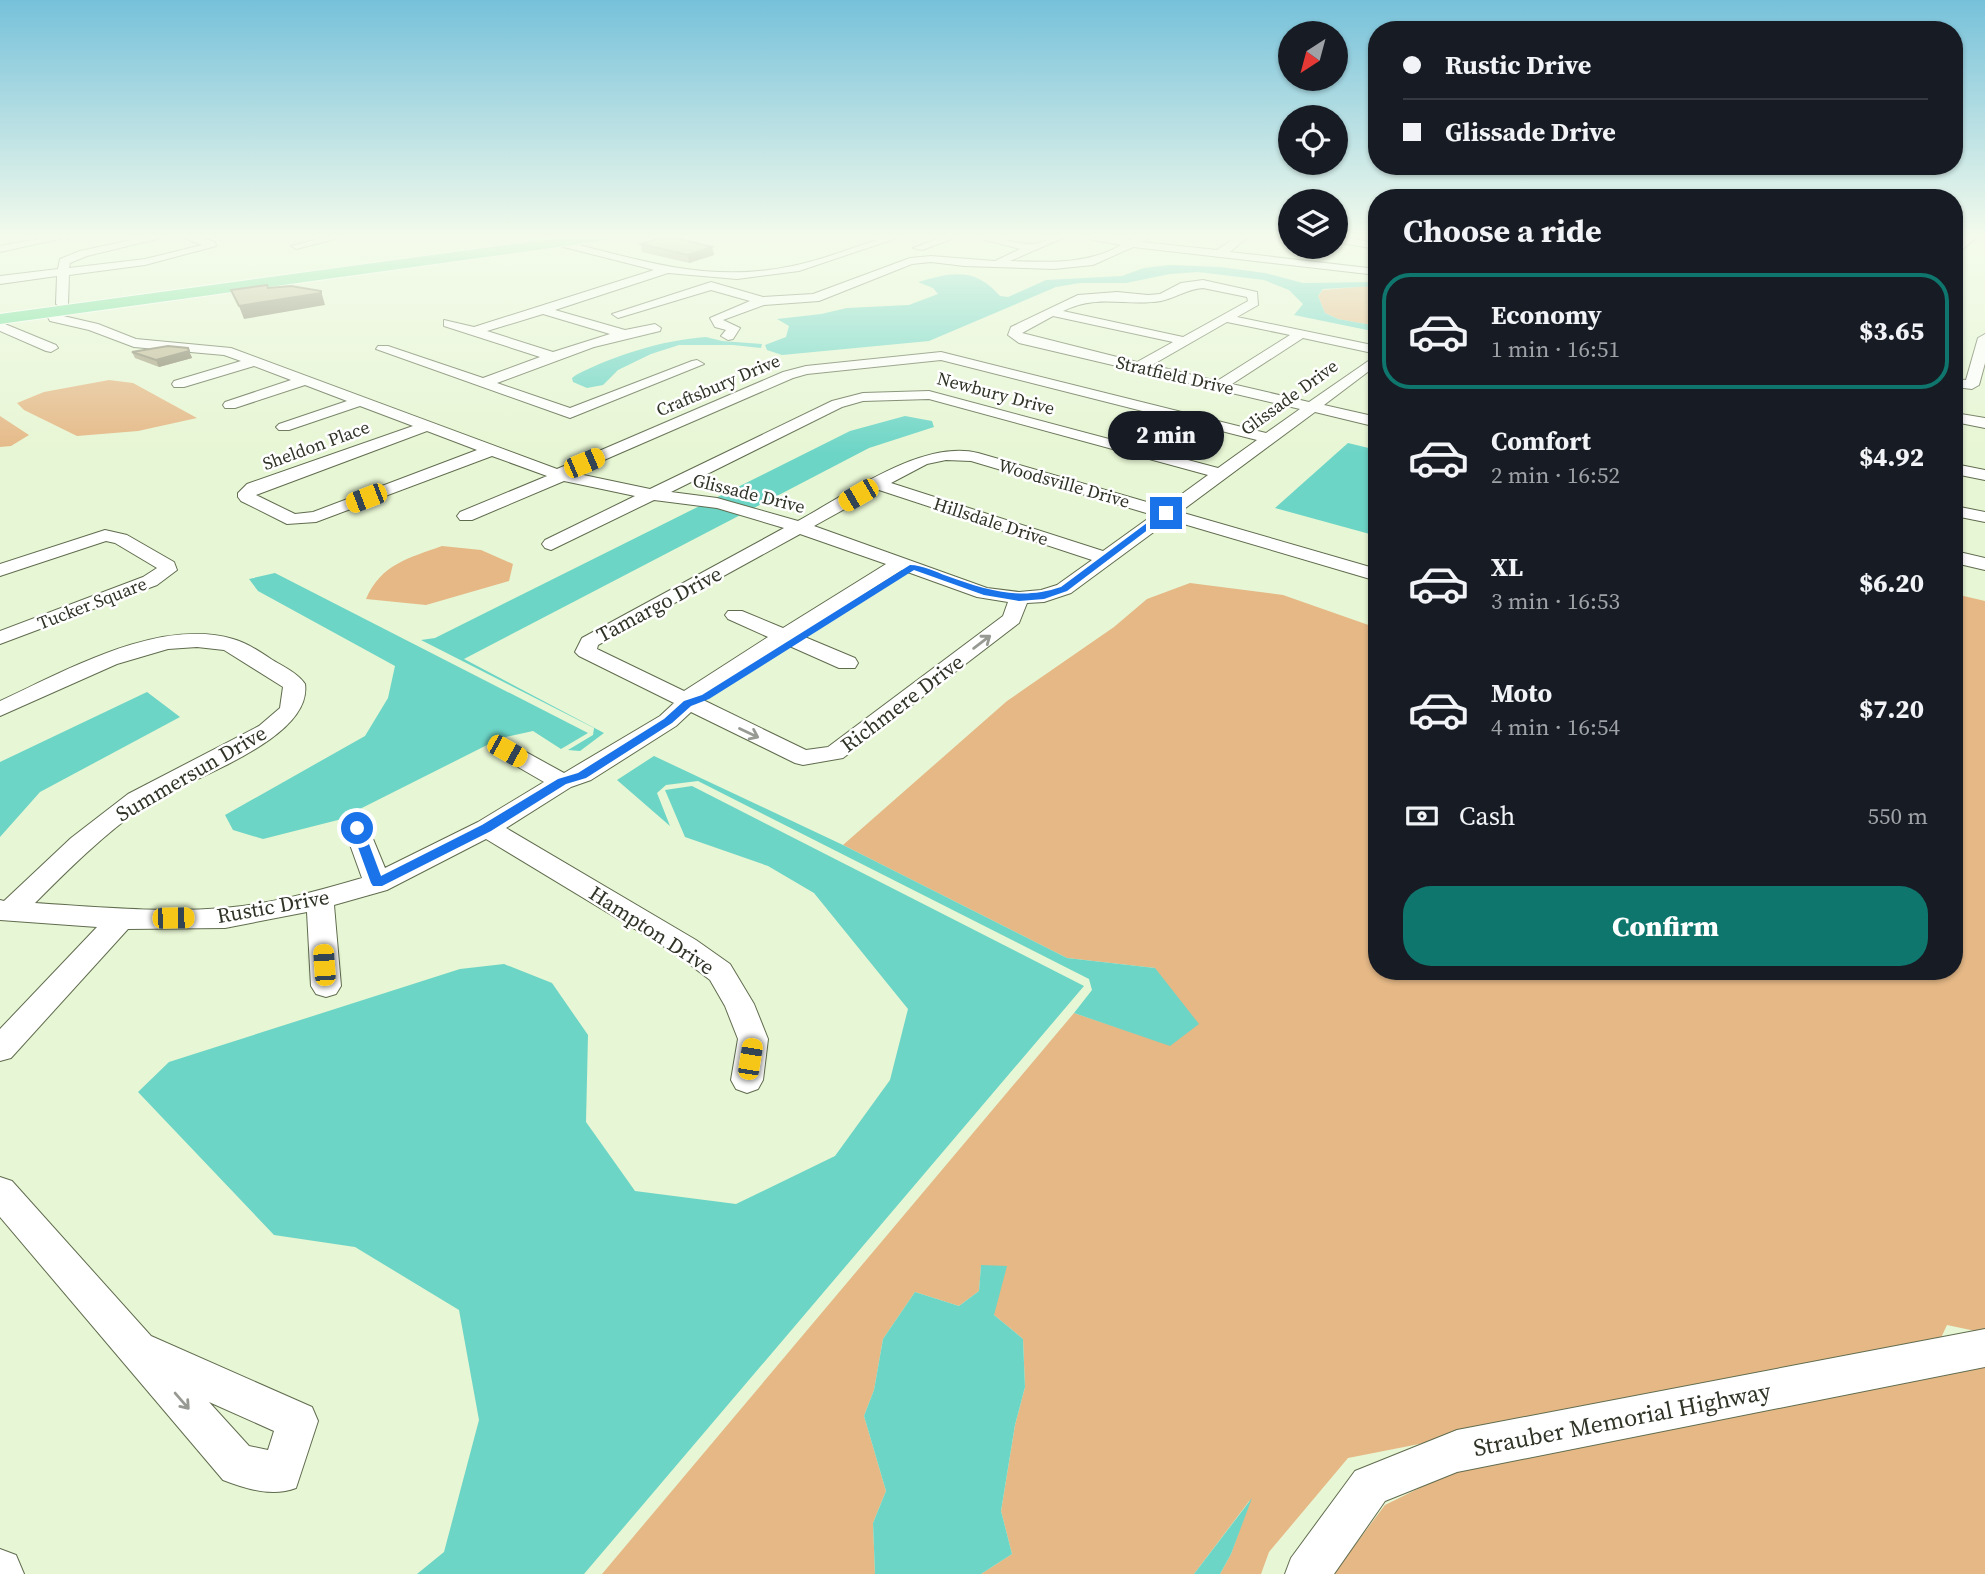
<!DOCTYPE html>
<html lang="en">
<head>
<meta charset="utf-8">
<style>
	:root { --surface:#171b24; --page:#20242c; --text:#f1f3f6; --muted:#9ea1a6; --line:#363941; --accent:#0f766e }
	body { margin:0; font-family:"Source Serif 4",serif; background:var(--page); color:var(--text); height:100vh; display:flex; flex-direction:column; font-size:26px; white-space:nowrap }
	* { box-sizing:border-box; margin:0 }
	p { font-size:23px; color:var(--muted) }
	.icon { flex:none; width:38px; height:38px; fill:none; stroke:currentColor; stroke-width:2; stroke-linecap:round; stroke-linejoin:round }
	.map { position:relative; flex:1; overflow:hidden }
	.sheet { position:absolute; left:1368px; top:189px; width:595px; height:791px; display:flex; flex-direction:column; background:var(--surface); border-radius:28px; box-shadow:0 2px 5px #0004 }
	.sheet>* { flex:none }
	.banner { position:absolute; left:1368px; top:21px; width:595px; height:154px; border-radius:28px; box-shadow:0 2px 5px #0004; display:grid; align-content:center; height:154px; padding:0 35px; background:var(--surface) }
	.needle { width:46px; rotate:216deg }
	.controls { position:absolute; left:1278px; top:21px; display:grid; gap:14px }
	.controls a { display:grid; place-items:center; width:70px; height:70px; border-radius:50%; background:var(--surface); box-shadow:0 2px 5px #0004; font-size:35px }
	.end { position:absolute; width:32px; height:32px; margin:-16px; border:9px solid #1a73e8; background:#fff; box-shadow:0 0 0 4px #fff }
	.from { border-radius:50% }
	.bubble { position:absolute; height:49px; border-radius:24px; background:var(--surface); box-shadow:0 2px 5px #0004; font-size:23px; font-weight:800; line-height:49px; text-align:center }
	.car { position:absolute; width:21px; height:42px; margin:-21px -10px; border-radius:9px; box-shadow:0 0 5px 2px #0007; background:linear-gradient(#f5c518 24%,#345 0 40%,#f5c518 0 76%,#345 0 86%,#f5c518 0) }
	.banner b { display:flex; align-items:center; gap:24px; height:66px; font-size:26px }
	.banner b+b { border-top:2px solid var(--line) }
	.banner i { width:18px; height:18px; background:var(--text) }
	ul { padding:0; list-style:none }
	li { display:flex; align-items:center; gap:21px; height:116px; margin:0 14px 10px; padding:0 21px; border:4px solid transparent; border-radius:28px }
	li div { flex:1 }
	li b { display:block; font-size:26px }
	li em { font-style:normal; font-weight:800 }
	li.active { border-color:var(--accent) }
	li>.icon { width:63px; height:63px; stroke-width:1.5 }
	h2 { padding:0 35px; font-size:32px; line-height:84px }
	.pay { display:flex; align-items:center; gap:18px; height:77px; padding:0 35px; font-size:26px }
	.pay p { margin-inline-start:auto }
	.cta { display:flex; gap:14px; margin-top:auto; padding:14px 35px }
	.cta a { flex:1; height:80px; border-radius:28px; background:var(--accent); color:#fff; font-size:28px; font-weight:800; line-height:80px; text-align:center }
	.map>svg:first-child { display:block }
</style>
</head>
<body>
<div class="map">
<svg width="1985" height="1574" viewBox="0 0 1985 1574">
	<rect width="100%" height="100%" fill="#e7f6d4"/>
	<g fill="#e5b886">
		<polygon points="1368,286 1377,286 1377,326 1338,319 1325,313 1318,296 1323,290"/>
		<polygon points="109,380 133,383 197,418 138,431 77,436 24,410 17,403 44,392"/>
		<polygon points="0,416 29,435 11,446 0,447"/>
		<path d="M442,546L481,550L513,564L509,581L426,605L366,599C381,564 409,558 442,546Z"/>
		<polygon points="1190,583 1283,595 1377,628 1377,971 1955,971 1955,594 1985,601 1985,1333 1947,1325 1939,1342 1348,1458 1269,1552 1261,1574 1220,1574 1231,1554 1250,1500 1194,1574 981,1574 1012,1554 1001,1511 1015,1425 1025,1387 1023,1339 994,1315 981,1266 979,1291 959,1306 915,1292 883,1339 874,1390 864,1416 886,1491 873,1523 875,1574 602,1574 1074,1013 1170,1045 1155,968 1067,958 843,845 1007,701 1114,627 1147,599"/>
		<polygon points="1985,1364 1985,1574 1333,1574 1385,1505 1464,1466"/>
	</g>
	<g fill="#6cd5c6">
		<path d="M1170,265L1220,267L1265,273L1303,283L1377,282V286L1323,289L1318,296L1325,313L1338,319L1377,326V332L1294,315L1303,304L1289,290L1264,280L1198,272L1170,274L1126,283H1080L1056,287L929,341L782,355L767,350L765,345L786,337L789,326L777,319L821,314L847,308L909,305L938,294L933,288L918,282C952,272 975,267 1000,296L1008,297L1046,280L1122,276L1144,268Z"/>
		<path d="M706,337L722,341L762,344L761,348L733,345H679L651,354L618,370L603,385L587,388L573,382L572,378L576,375C615,355 663,340 706,337Z"/>
		<polygon points="905,416 932,421 934,427 869,448 464,659 604,733 580,751 568,750 593,735 594,728 421,640 435,638 850,431"/>
		<polygon points="1348,443 1377,450 1377,536 1275,508"/>
		<polygon points="275,573 588,733 561,749 533,731 501,738 338,820 263,839 233,830 225,815 365,736 388,698 395,666 258,591 249,579"/>
		<polygon points="147,692 180,717 40,792 0,837 0,762"/>
		<polygon points="654,756 843,845 1067,958 1155,968 1199,1024 1170,1046 1074,1013 1092,990 1089,979 698,781 666,785 657,793 670,826 617,780"/>
		<polygon points="692,786 1084,986 584,1574 417,1574 444,1552 479,1420 459,1310 355,1247 274,1235 138,1092 169,1062 460,969 504,964 552,983 588,1035 586,1122 635,1191 736,1204 835,1156 890,1080 908,1009 814,893 768,866 685,837 665,790"/>
		<polygon points="981,1265 1007,1266 994,1315 1023,1339 1025,1387 1015,1425 1001,1511 1012,1554 981,1574 875,1574 873,1523 886,1491 864,1416 874,1390 883,1339 915,1292 959,1306 979,1291"/>
		<polygon points="1252,1498 1231,1554 1220,1574 1194,1574"/>
	</g>
	<g fill="none" stroke-linecap="round" stroke-linejoin="round">
		<g stroke="#606c4e" stroke-width="2">
			<g id="minor">
				<polygon points="58,235 77,235 0,252 0,246"/>
				<polygon points="155,235 173,235 87,256 70,263 69,268 145,259 202,245 177,235 192,235 215,242 216,246 145,265 69,275 68,304 62,308 56,304 57,276 0,284 0,276 58,269 60,259 80,251"/>
				<polygon points="334,235 351,235 296,249 291,246"/>
				<path d="M892,235H906L799,271L737,279L668,273L555,310L625,330L655,324L661,328L660,331L594,347L497,383L570,408L692,361L697,360L704,364L570,418L376,349L378,346H388L483,378L540,357L444,326V320L474,327L654,270L552,244L551,242L556,239C625,256 695,280 768,270C811,265 851,248 892,235ZM543,314L610,334L553,352L487,331Z"/>
				<polygon points="948,235 962,235 922,250 913,248"/>
				<path d="M967,235C988,233 1006,242 1027,244C1039,246 1055,235 1070,235L1010,261C1049,262 1086,265 1121,245L1083,238L1078,235L1130,240L1139,235H1151L1142,242L1217,250L1239,235H1250L1230,252L1377,269V275L1133,247L1093,265L1054,269L964,266L931,262L912,264L819,301L764,305L723,320L740,328L733,339L728,340L721,336L726,330L715,327L710,318L750,301L711,290L618,318L612,314L711,282L763,297L813,294L910,258L931,256L995,261L1020,249Z"/>
				<polygon points="1968,235 1979,235 1955,256 1955,247"/>
				<polygon points="1335,236 1377,243 1377,249 1335,242"/>
				<path d="M1203,280L1257,292L1258,305L1237,317L1377,346V354L1303,338L1232,384L1309,402L1377,355V365L1324,405L1377,417V427L1315,412L1180,512L1377,569V581L1170,520L1071,593L1044,602L1027,603L1019,623L843,758L803,765L795,763L691,712L676,726L591,780L571,787L506,828L696,940L730,964L754,1004L768,1039L763,1080L758,1089L747,1093L736,1089L731,1080L738,1039L725,1006L710,980L676,954L486,839L387,890L334,905L341,986L336,994L326,997L316,994L311,986L307,912L225,928L128,929L11,1058L0,1061V1029L97,927L0,920V900L4,901L71,838L128,794L259,726L280,708L283,687L224,650L197,647L168,649L117,664L0,716V701C66,671 159,617 233,639C247,643 259,651 271,659C282,666 298,673 305,684C313,741 183,780 143,807C103,835 69,869 35,903C97,907 162,913 224,908C270,904 318,891 362,878L344,828L348,822L357,820L366,822L385,868L478,822L544,782L499,756L495,751L499,746H515L564,773L660,716L674,703L579,656L575,652L582,638L784,528L717,508L654,500L551,550L545,548L542,544L545,540L635,496L564,481L472,520H460L457,516L460,512L547,476L492,456L316,522L287,524L241,501L238,497V493L247,484L413,426L360,406L289,430H279L276,427L279,424L347,401L305,385L235,408H225L223,405L225,402L291,380L254,366L184,387H174L172,384L174,381L241,361L224,355L134,347L89,330L50,321L45,312L47,309H55L59,315L98,324L136,339L231,348L557,469L783,372L806,366L941,352L1266,433L1300,409L1019,343L1008,335L1011,327L1078,295L1117,292L1148,295L1160,294L1181,283ZM1203,288L1247,297L1248,301L1183,337L1063,311C1100,293 1125,307 1161,301C1176,298 1187,289 1203,288ZM1053,316L1173,342L1137,362L1022,333ZM1227,322L1290,335L1217,381L1152,365ZM941,360L1257,440L1218,468L929,391L863,393L832,401L650,489L574,473L793,378L807,374ZM929,399L1208,475L1164,507L978,453C922,439 846,495 798,521L717,498L671,492L842,407L863,401ZM427,431L477,450L313,512L295,514L256,495ZM946,460L971,461L1153,515L1103,551L891,483L927,464ZM879,490L1092,560L1057,585L1041,590L1019,592L987,588L814,526ZM800,534L886,564L783,628L742,611H728L725,615L728,619L768,637L684,691L597,649L598,645ZM902,570L977,597L1008,602L1003,616L828,747L806,750L701,699L785,644L839,668H855L858,663L855,658L800,635Z"/>
				<polygon points="0,322 56,345 58,348 51,352 46,351 0,331"/>
				<polygon points="1985,334 1985,363 1979,385 1972,389 1955,387 1955,379 1966,380 1978,338"/>
				<polygon points="1955,413 1985,418 1985,428 1955,422"/>
				<polygon points="1955,464 1985,470 1985,480 1955,474"/>
				<polygon points="1955,506 1985,512 1985,522 1955,516"/>
				<polygon points="105,530 127,535 174,562 177,570 157,585 0,644 0,631 143,577 157,568 115,543 106,541 0,576 0,564"/>
				<polygon points="1955,551 1985,558 1985,570 1955,563"/>
				<path d="M0,1177L12,1181L151,1336L312,1407L318,1421L296,1488C273,1497 246,1489 223,1480L0,1217ZM209,1402L274,1431L268,1450L249,1446Z"/>
				<polygon points="1985,1329 1985,1367 1457,1472 1385,1501 1334,1574 1285,1574 1291,1558 1355,1471 1457,1430"/>
				<polygon points="0,1549 16,1555 24,1574 0,1574"/>
			</g>
		</g>
		<g stroke="#fff" stroke-width="2">
			<polygon id="major" points="513,235 537,235 561,239 563,242 556,246 514,238"/>
		</g>
		<g stroke="#fff" stroke-width="2">
			<polygon id="highway" points="579,235 617,235 609,240 0,324 0,314"/>
		</g>
		<use href="#minor" fill="#fff" fill-rule="evenodd"/>
		<use href="#major" fill="#a8ecc2" fill-rule="evenodd"/>
		<use href="#highway" fill="#6edf9a" fill-rule="evenodd"/>
	</g>
	<g fill="#a59f82">
		<polygon points="641,244 712,247 714,255 689,263 642,252"/>
		<polygon points="132,352 191,355 192,358 159,367 135,358"/>
	</g>
	<g fill="#86826a">
		<polygon points="712,247 714,255 689,263 688,255"/>
		<polygon points="321,291 325,305 244,319 239,306"/>
		<polygon points="188,348 192,358 159,367 156,360"/>
	</g>
	<g fill="#c0b997" stroke="#86826a" stroke-width="2">
		<polygon points="666,236 712,247 688,255 641,244"/>
		<polygon points="267,285 268,288 291,286 321,291 321,293 239,306 231,290"/>
		<polygon points="168,346 188,348 189,351 156,360 132,352"/>
	</g>
	<defs><path id="oneway-shaft" d="M-6 0H5M1.5-3L5.5 0L1.5 3" fill="none" stroke-width="1.6" stroke-linecap="round" stroke-linejoin="round" transform="scale(1.75)"/></defs>
	<g stroke="#979a93">
		<use href="#oneway-shaft" transform="translate(982 642) rotate(-37)"/>
		<use href="#oneway-shaft" transform="translate(749 733) rotate(25)"/>
		<use href="#oneway-shaft" transform="translate(182 1401) rotate(49)"/>
	</g>
	<linearGradient id="sky" x2="0" y2="1"><stop stop-color="#76c1da"/><stop offset="0.52" stop-color="#f4fbec"/><stop offset="1" stop-color="#f4fbec" stop-opacity="0"/></linearGradient>
	<rect width="1985" height="455" fill="url(#sky)"/>
	<path fill="#1a73e8" d="M1163,511L1170,513L1067,591L1044,599L1019,601L984,595L914,570L709,699L691,706L672,723L586,778L566,784L491,831L382,886H373L371,883L351,828L353,825H361L363,828L381,876L482,825L558,779L578,773L664,719L684,701L702,695L910,565C922,565 936,572 947,576C986,590 1020,601 1061,587Z"/>
	<g text-anchor="middle" dominant-baseline="central" stroke-width="5" stroke-linejoin="round" paint-order="stroke">
		<g font-size="18" fill="#2f3427" stroke="#fff">
			<text transform="translate(1175 375) rotate(13)">Stratfield Drive</text>
			<text transform="translate(718 385) rotate(-23)">Craftsbury Drive</text>
			<text transform="translate(996 393) rotate(15)">Newbury Drive</text>
			<text transform="translate(1289 397) rotate(-36)">Glissade Drive</text>
			<text transform="translate(316 445) rotate(-20)">Sheldon Place</text>
			<text transform="translate(1064 483) rotate(16)">Woodsville Drive</text>
			<text transform="translate(749 493) rotate(14)">Glissade Drive</text>
			<text transform="translate(991 521) rotate(18)">Hillsdale Drive</text>
			<text transform="translate(92 603) rotate(-21)">Tucker Square</text>
		</g>
		<g font-size="21" fill="#2f3427" stroke="#fff">
			<text transform="translate(659 604) rotate(-28)">Tamargo Drive</text>
			<text transform="translate(902 703) rotate(-37)">Richmere Drive</text>
			<text transform="translate(191 773) rotate(-30)">Summersun Drive</text>
			<text transform="translate(273 906) rotate(-10)">Rustic Drive</text>
			<text transform="translate(652 930) rotate(33)">Hampton Drive</text>
		</g>
		<g font-size="24" fill="#2f3427" stroke="#fff">
			<text transform="translate(1622 1419) rotate(-11)">Strauber Memorial Highway</text>
		</g>
	</g>
</svg>
<div class="controls">
<a><svg class="needle" viewBox="-14 -14 28 28"><path d="M0-13l5 13h-10z" fill="#e53935"/><path d="M0 13l5-13h-10z" fill="#9ea1a6"/></svg></a>
<a><svg class="icon" aria-label="locate" viewBox="0 0 24 24"><circle cx="12" cy="12" r="6"/><path d="M12 2v4M12 18v4M2 12h4M18 12h4"/></svg></a>
<a><svg class="icon" aria-label="layers" viewBox="0 0 24 24"><path d="M12 4l9 5-9 5-9-5zM3 14l9 5 9-5"/></svg></a>
</div>
<i class="end from" style="left:357px;top:828px"></i>
<i class="end" style="left:1166px;top:513px"></i>
<div class="bubble" style="left:1108px;top:411px;width:116px">2 min</div>
<i class="car" style="left:584px;top:463px;rotate:67deg"></i>
<i class="car" style="left:858px;top:495px;rotate:240deg"></i>
<i class="car" style="left:366px;top:498px;rotate:249deg"></i>
<i class="car" style="left:507px;top:751px;rotate:119deg"></i>
<i class="car" style="left:173px;top:918px;rotate:89deg"></i>
<i class="car" style="left:324px;top:965px;rotate:356deg"></i>
<i class="car" style="left:750px;top:1059px;rotate:9deg"></i>
<div class="banner">
<b><i class="from"></i>Rustic Drive</b>
<b><i></i>Glissade Drive</b>
</div>
<section class="sheet">
<h2>Choose a ride</h2>
<ul>
<li class="active"><svg class="icon" aria-label="car" viewBox="0 0 24 24"><path d="M5 17H2v-5l4-1 3-4h7l3 4 3 1v5h-3M9 17h6M6 11h13"/><circle cx="7" cy="17" r="2"/><circle cx="17" cy="17" r="2"/></svg><div><b>Economy</b><p>1 min · 16:51</p></div><em>$3.65</em></li>
<li><svg class="icon" aria-label="car" viewBox="0 0 24 24"><path d="M5 17H2v-5l4-1 3-4h7l3 4 3 1v5h-3M9 17h6M6 11h13"/><circle cx="7" cy="17" r="2"/><circle cx="17" cy="17" r="2"/></svg><div><b>Comfort</b><p>2 min · 16:52</p></div><em>$4.92</em></li>
<li><svg class="icon" aria-label="car" viewBox="0 0 24 24"><path d="M5 17H2v-5l4-1 3-4h7l3 4 3 1v5h-3M9 17h6M6 11h13"/><circle cx="7" cy="17" r="2"/><circle cx="17" cy="17" r="2"/></svg><div><b>XL</b><p>3 min · 16:53</p></div><em>$6.20</em></li>
<li><svg class="icon" aria-label="car" viewBox="0 0 24 24"><path d="M5 17H2v-5l4-1 3-4h7l3 4 3 1v5h-3M9 17h6M6 11h13"/><circle cx="7" cy="17" r="2"/><circle cx="17" cy="17" r="2"/></svg><div><b>Moto</b><p>4 min · 16:54</p></div><em>$7.20</em></li>
</ul>
<div class="pay"><svg class="icon" aria-label="cash" viewBox="0 0 24 24"><path d="M3 7h18v10H3z"/><circle cx="12" cy="12" r="2"/></svg>Cash<p>550 m</p></div>
<div class="cta"><a>Confirm</a></div>
</section>
</div>
</body>
</html>
